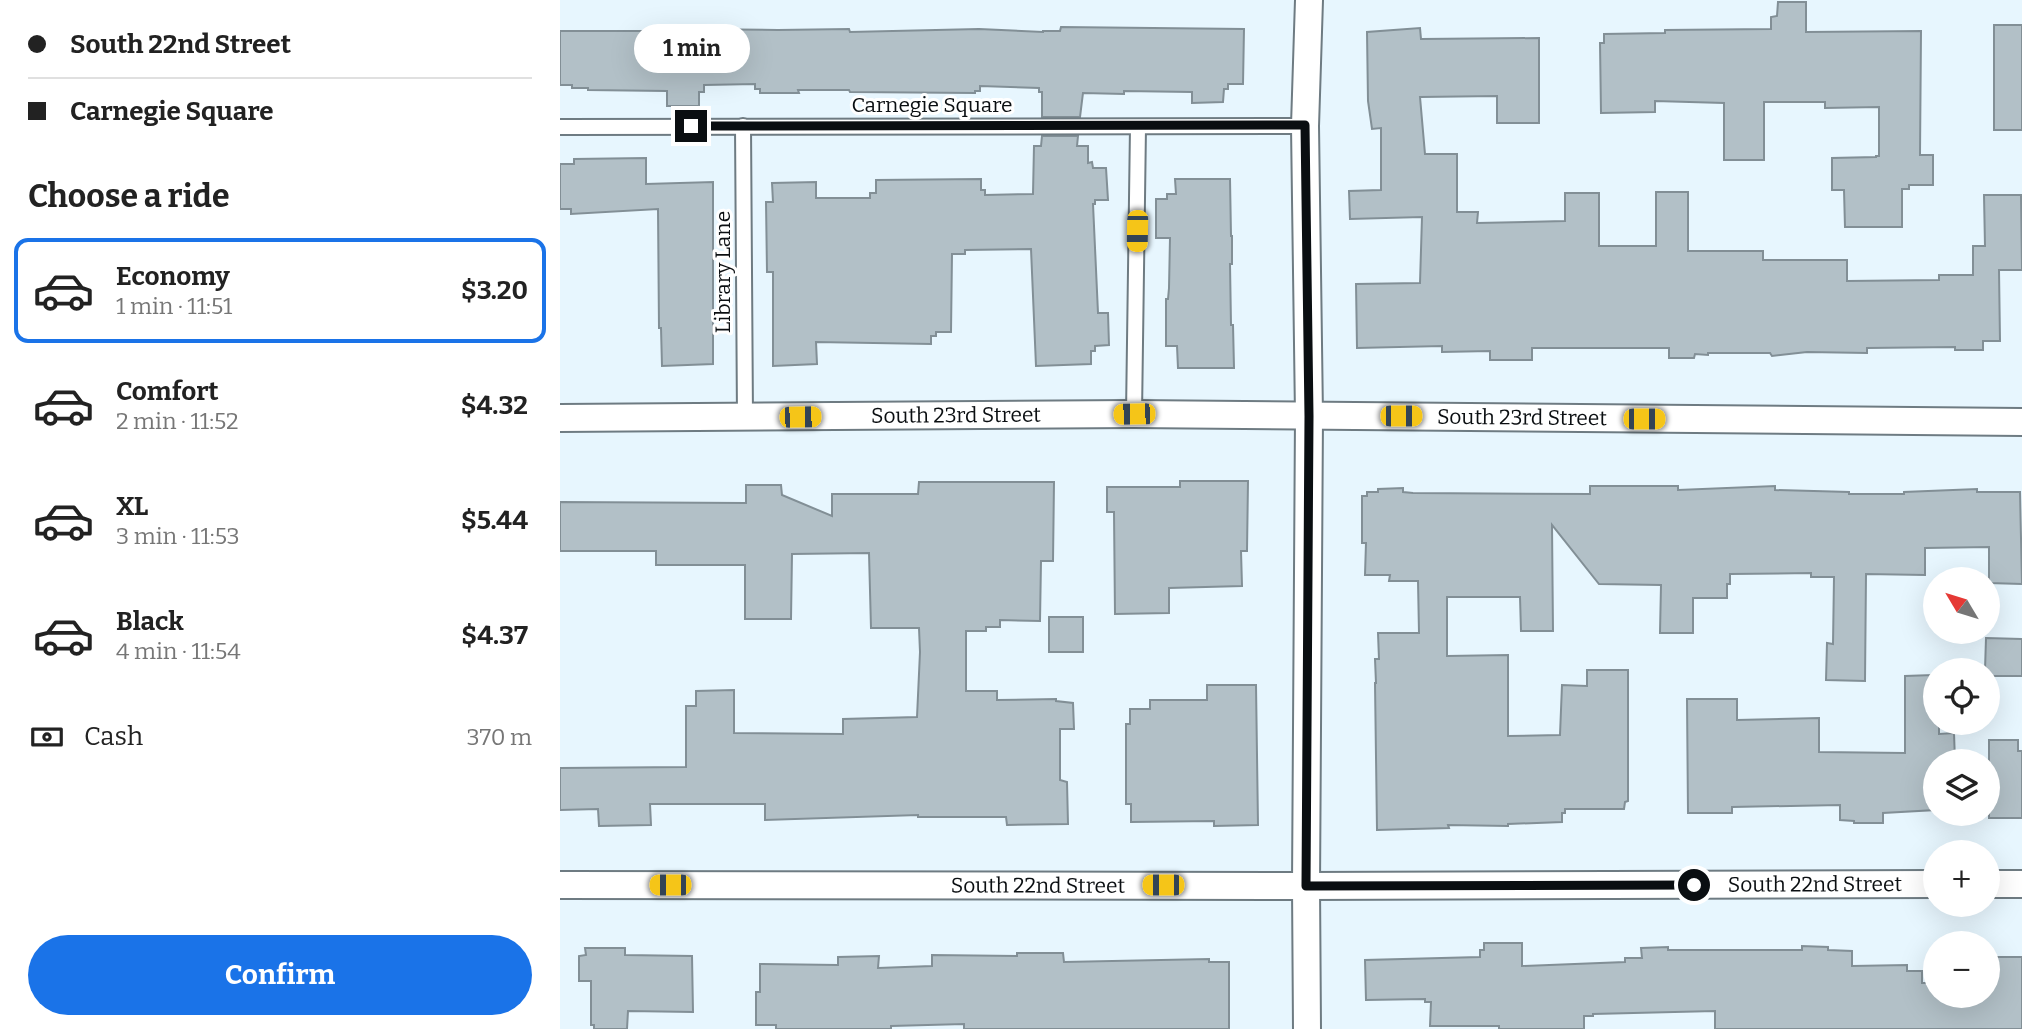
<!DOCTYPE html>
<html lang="en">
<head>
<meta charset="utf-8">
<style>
	:root { --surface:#fff; --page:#f2f2f2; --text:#222; --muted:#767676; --line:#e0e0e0; --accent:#1a73e8 }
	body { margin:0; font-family:Bitter,serif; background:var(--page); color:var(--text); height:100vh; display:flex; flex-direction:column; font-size:26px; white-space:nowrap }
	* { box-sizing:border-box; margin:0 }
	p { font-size:23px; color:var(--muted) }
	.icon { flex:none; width:38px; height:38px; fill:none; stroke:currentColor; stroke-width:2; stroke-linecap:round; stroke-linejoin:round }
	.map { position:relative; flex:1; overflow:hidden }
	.panel { display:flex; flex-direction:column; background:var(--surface); width:560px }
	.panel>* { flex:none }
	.hud { display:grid; align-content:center; height:154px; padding:0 28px; background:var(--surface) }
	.needle { width:46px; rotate:308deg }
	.tools { position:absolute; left:1363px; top:567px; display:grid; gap:14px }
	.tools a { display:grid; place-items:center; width:77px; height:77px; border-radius:50%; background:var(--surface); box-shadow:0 7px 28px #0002; font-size:35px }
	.end { position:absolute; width:32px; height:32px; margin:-16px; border:9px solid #0a0e11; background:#fff; box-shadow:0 0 0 4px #fff }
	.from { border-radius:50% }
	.bubble { position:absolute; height:49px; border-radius:24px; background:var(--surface); box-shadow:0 7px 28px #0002; font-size:23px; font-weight:700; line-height:49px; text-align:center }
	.car { position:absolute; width:21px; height:42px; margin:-21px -10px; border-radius:9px; box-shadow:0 0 5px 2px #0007; background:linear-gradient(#f5c518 24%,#345 0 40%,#f5c518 0 76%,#345 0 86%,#f5c518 0) }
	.hud b { display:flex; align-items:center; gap:24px; height:66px; font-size:26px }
	.hud b+b { border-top:2px solid var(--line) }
	.hud i { width:18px; height:18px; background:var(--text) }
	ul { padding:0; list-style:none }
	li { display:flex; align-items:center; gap:21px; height:105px; margin:0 14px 10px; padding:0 14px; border:4px solid transparent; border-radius:14px }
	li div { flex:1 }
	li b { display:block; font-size:26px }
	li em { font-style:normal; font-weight:700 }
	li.current { border-color:var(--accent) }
	li>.icon { width:63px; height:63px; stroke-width:1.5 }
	h2 { padding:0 28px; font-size:32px; line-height:84px }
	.pay { display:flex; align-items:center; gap:18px; height:77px; padding:0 28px; font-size:26px }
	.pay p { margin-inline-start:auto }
	.action { display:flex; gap:14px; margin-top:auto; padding:14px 28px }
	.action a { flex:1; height:80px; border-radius:42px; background:var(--accent); color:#fff; font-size:28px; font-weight:700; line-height:80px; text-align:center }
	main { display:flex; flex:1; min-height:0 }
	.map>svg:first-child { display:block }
</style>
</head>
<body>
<main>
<section class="panel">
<div class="hud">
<b><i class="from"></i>South 22nd Street</b>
<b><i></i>Carnegie Square</b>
</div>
<h2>Choose a ride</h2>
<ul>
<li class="current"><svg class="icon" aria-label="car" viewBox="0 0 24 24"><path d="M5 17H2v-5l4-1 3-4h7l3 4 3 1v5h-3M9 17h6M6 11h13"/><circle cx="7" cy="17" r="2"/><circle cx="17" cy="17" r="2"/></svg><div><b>Economy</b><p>1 min · 11:51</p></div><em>$3.20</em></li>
<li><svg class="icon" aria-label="car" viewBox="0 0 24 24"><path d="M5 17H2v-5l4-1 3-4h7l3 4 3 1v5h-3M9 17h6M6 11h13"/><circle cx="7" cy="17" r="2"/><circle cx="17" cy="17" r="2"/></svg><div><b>Comfort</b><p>2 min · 11:52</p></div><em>$4.32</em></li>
<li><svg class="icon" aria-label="car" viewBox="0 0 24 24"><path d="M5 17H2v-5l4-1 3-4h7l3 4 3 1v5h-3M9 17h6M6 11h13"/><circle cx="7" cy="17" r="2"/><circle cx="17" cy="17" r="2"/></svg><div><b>XL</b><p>3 min · 11:53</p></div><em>$5.44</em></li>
<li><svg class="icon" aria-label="car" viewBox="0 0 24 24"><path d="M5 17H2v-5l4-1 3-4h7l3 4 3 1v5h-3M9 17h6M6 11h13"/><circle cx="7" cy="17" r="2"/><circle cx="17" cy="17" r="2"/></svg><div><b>Black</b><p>4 min · 11:54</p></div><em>$4.37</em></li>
</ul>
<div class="pay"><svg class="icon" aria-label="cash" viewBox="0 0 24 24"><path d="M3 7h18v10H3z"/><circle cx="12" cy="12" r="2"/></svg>Cash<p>370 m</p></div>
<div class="action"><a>Confirm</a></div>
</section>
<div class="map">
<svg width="1462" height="1029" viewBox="0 0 1462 1029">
	<rect width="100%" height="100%" fill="#e7f6fe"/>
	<g fill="#b2c0c7" stroke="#828f96" stroke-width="2">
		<polygon points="1218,2 1246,2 1246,32 1361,31 1360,155 1373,155 1373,185 1349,185 1349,189 1342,189 1342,227 1285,227 1284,190 1272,190 1272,158 1316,157 1316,156 1319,156 1319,107 1265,108 1265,102 1204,102 1204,160 1164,160 1164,103 1095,101 1095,112 1041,113 1040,43 1044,43 1044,34 1105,33 1105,30 1211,29 1211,17 1217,16"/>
		<rect x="1434" y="25" width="28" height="105"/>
		<polygon points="501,27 684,29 683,84 668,84 668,89 664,89 663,102 632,103 632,92 564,91 564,94 523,93 520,117 482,117 482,92 479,92 479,88 420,86 420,91 415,91 415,93 290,92 289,90 238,90 239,93 200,93 200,89 195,89 195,84 144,85 144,92 139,92 139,106 107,106 107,91 28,90 28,88 12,88 12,85 0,85 0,31 122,31 122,29 218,30 289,29 290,32 419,29 483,32 483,31 500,31"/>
		<polygon points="860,28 861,39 979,38 979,123 937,123 937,96 860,97 865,154 897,154 897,212 918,212 917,223 1005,221 1005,193 1039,193 1039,246 1096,246 1096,192 1128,192 1128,251 1203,251 1203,260 1287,260 1287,281 1379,280 1379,275 1413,275 1413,246 1425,246 1424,195 1461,195 1462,270 1439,270 1440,341 1423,341 1423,350 1395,350 1395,347 1307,348 1307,353 1247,352 1212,356 1210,353 1148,353 1148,355 1135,354 1134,358 1109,358 1109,348 972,348 972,360 930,360 930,351 882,352 882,346 797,348 796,284 860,283 862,217 790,219 789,191 821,190 821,128 812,129 808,101 807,32"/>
		<polygon points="482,136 518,136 517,146 528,146 528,163 532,162 533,168 546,168 548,200 535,200 535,204 533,204 538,313 548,313 549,345 535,346 535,351 531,351 531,364 476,366 471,249 405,250 405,254 392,254 391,332 376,332 376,336 371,336 371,344 256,342 257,364 213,366 213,272 207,272 206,202 213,202 212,183 256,182 256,198 310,198 310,193 316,193 316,180 421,179 421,190 425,190 425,195 473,194 474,146 481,146"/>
		<polygon points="86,158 86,184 153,182 153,364 102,366 101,328 99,328 98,209 11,214 11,209 0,209 0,164 14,164 14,159"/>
		<polygon points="615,179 670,179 671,236 672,236 672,264 670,264 671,325 673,325 674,368 618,368 617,346 606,346 606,299 608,299 609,288 610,238 596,238 596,199 607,199 607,194 616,194"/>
		<polygon points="620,481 688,481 687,551 681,551 682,586 609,588 609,613 555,614 554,512 547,512 547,487 620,487"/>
		<polygon points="359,482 494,482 493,561 481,561 480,621 440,620 440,627 426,627 426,631 406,631 406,691 437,691 437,700 496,699 496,701 513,703 514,729 500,729 500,780 507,782 508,824 447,825 446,817 358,817 358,815 205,820 205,804 90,804 91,825 39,826 38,809 0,810 0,768 126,767 126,706 136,706 136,691 174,690 174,733 283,734 283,719 357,717 360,652 359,628 311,628 309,553 232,554 231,619 185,619 185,565 96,565 96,551 0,551 0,502 186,503 186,485 221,485 222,495 272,516 272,494 358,494"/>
		<polygon points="1030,486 1118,486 1118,490 1215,486 1215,490 1289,492 1289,494 1344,494 1344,492 1417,489 1417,492 1460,492 1462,584 1429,583 1429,547 1365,548 1365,575 1306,574 1305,681 1266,680 1267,643 1273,644 1274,577 1251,577 1251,573 1170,574 1170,584 1167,584 1167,598 1133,598 1133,633 1100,633 1101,585 1039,584 992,525 993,631 961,631 960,597 887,597 887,656 948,655 948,736 1000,735 1002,685 1027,686 1027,670 1068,670 1068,801 1065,802 1064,809 1005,809 1005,813 1002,813 1002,822 948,824 948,826 888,825 889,828 817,830 815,683 816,683 815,659 819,659 818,633 859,633 858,581 829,581 830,575 805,575 806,543 802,543 802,496 807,496 807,492 818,492 818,489 843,488 843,492 853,493 1030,494"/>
		<rect x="489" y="617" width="34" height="35"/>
		<polygon points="1426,638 1462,639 1462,676 1428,676 1428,670 1425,670"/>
		<polygon points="1373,675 1373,685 1376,685 1376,723 1379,723 1379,734 1394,733 1395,761 1376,761 1376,810 1323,813 1323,823 1294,823 1294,821 1280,820 1280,805 1172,807 1172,813 1128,813 1127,699 1177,699 1177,720 1259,718 1259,752 1345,753 1345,676"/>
		<polygon points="647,685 696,685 698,825 654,826 654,821 571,822 571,804 566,804 566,724 570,724 570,709 590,709 590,700 647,700"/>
		<polygon points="1429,740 1458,740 1458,751 1462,751 1462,818 1429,818"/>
		<polygon points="924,943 962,943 962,966 1065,962 1065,958 1082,958 1081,948 1108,947 1108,950 1242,950 1242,946 1268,947 1268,950 1292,951 1292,966 1347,965 1347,971 1362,971 1362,983 1376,983 1376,996 1428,996 1428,957 1462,957 1462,1029 1155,1029 1155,1011 1033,1014 1033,1016 1024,1016 1024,1029 939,1029 939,1026 870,1026 871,1002 865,1002 865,999 806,1000 805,960 920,957 920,950 924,950"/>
		<polygon points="25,948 65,948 65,955 132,956 133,1012 68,1011 67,1029 34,1029 34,1025 31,1025 31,981 19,981 19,956 26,955"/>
		<polygon points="457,953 503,953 504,962 649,959 649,962 669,962 669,1029 404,1029 404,1024 331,1026 331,1029 216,1029 216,1025 196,1025 196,992 200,992 200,964 278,965 278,957 319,956 318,968 372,966 372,955 457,956"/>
	</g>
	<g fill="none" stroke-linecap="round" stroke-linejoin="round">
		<g stroke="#6e7b82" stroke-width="18">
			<g id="lane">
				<polyline points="183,126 185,417"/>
				<polyline points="0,127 745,126"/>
				<polyline points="574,414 578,127"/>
			</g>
		</g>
		<g stroke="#6e7b82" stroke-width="30">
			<g id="street">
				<path id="s1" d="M0,418L574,414L1462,422"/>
				<polyline points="1428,884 1462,884"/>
				<path id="s2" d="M0,885L746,886L1376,884"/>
				<polyline points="747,1029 746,886 749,416 745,126 749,0"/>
			</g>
		</g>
		<use href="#lane" stroke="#fff" stroke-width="14"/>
		<use href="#street" stroke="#fff" stroke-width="26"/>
	</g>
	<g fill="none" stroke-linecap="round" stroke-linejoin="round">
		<polyline stroke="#0a0e11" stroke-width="9" points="131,126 745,125 749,416 746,886 1134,885"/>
	</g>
	<g text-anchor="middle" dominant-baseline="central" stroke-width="6" stroke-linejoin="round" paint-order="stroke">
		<g font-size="21" fill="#0a0e11" stroke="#fff">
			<text x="372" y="105">Carnegie Square</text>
			<text transform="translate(163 272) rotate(-90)">Library Lane</text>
			<text stroke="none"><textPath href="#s1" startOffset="396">South 23rd Street</textPath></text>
			<text stroke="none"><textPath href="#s1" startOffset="962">South 23rd Street</textPath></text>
			<text stroke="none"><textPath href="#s2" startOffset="478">South 22nd Street</textPath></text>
			<text stroke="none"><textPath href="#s2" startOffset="1255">South 22nd Street</textPath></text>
		</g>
	</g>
</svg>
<div class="tools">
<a><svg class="needle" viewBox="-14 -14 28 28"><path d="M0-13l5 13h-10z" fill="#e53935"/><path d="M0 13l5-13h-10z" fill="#767676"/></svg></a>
<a><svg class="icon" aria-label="locate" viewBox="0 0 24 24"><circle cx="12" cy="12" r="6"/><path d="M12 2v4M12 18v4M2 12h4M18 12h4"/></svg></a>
<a><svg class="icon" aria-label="layers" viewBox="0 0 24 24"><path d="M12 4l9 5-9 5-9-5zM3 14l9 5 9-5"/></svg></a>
<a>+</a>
<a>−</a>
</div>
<i class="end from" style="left:1134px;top:885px"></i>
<i class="end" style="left:131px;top:126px"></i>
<div class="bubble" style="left:74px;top:24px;width:116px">1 min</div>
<i class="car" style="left:577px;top:231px;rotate:181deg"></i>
<i class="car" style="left:574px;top:414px;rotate:269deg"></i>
<i class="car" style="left:841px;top:416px;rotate:90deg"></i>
<i class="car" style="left:240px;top:417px;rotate:89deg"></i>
<i class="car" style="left:1084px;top:419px;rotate:90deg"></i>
<i class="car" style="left:110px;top:885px;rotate:270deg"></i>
<i class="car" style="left:603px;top:885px;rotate:270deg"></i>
</div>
</main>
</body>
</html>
